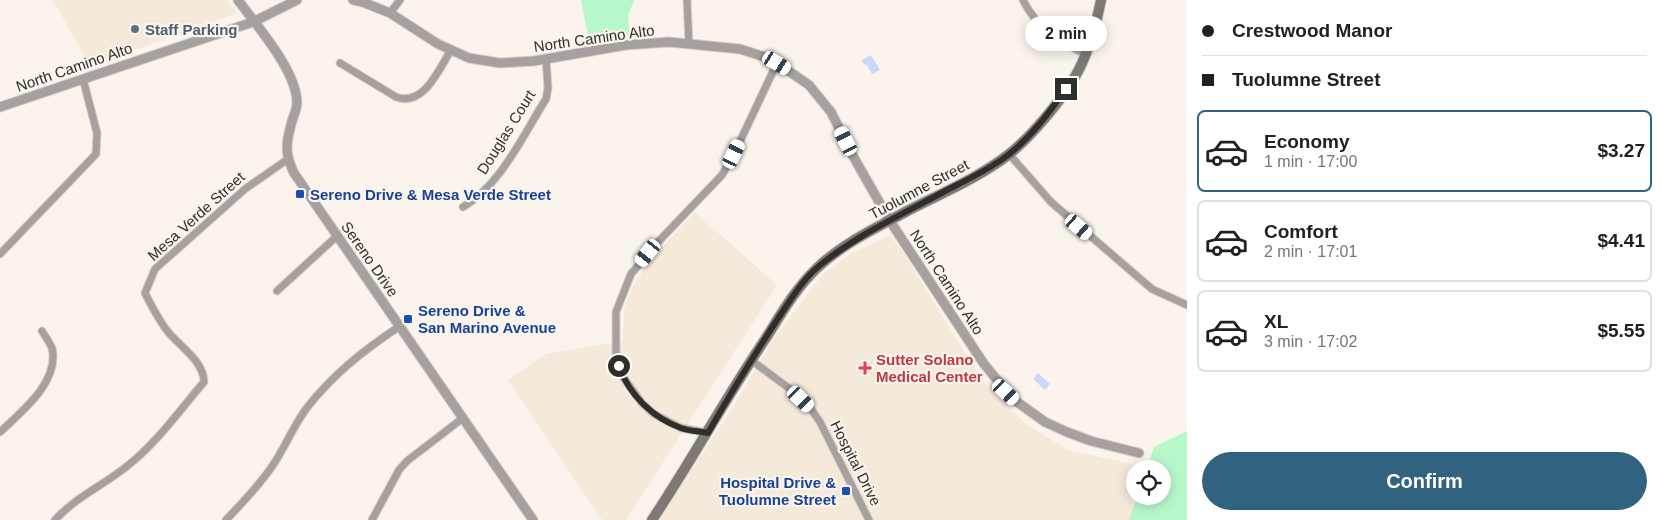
<!DOCTYPE html>
<html lang="en">
<head>
<meta charset="utf-8">
<style>
	:root { --surface:#fff; --page:#f6f6f6; --text:#202124; --muted:#757577; --line:#e0e0e0; --accent:#316381 }
	body { margin:0; font-family:Arial,sans-serif; background:var(--page); color:var(--text); height:100vh; display:flex; flex-direction:column; font-size:19px; white-space:nowrap }
	* { box-sizing:border-box; margin:0 }
	p { font-size:16px; color:var(--muted) }
	.icon { flex:none; width:28px; height:28px; fill:none; stroke:currentColor; stroke-width:2; stroke-linecap:round; stroke-linejoin:round }
	.map { position:relative; flex:1; overflow:hidden }
	.panel { display:flex; flex-direction:column; background:var(--surface); width:475px }
	.panel>* { flex:none }
	.hud { display:grid; align-content:center; height:110px; padding:0 15px; background:var(--surface) }
	.controls { position:absolute; left:1126px; top:460px; display:grid; gap:10px }
	.controls a { display:grid; place-items:center; width:45px; height:45px; border-radius:50%; background:var(--surface); box-shadow:0 2px 12px #0003; font-size:25px }
	.end { position:absolute; width:22px; height:22px; margin:-11px; border:6px solid #302e2b; background:#fff; box-shadow:0 0 0 2px #fff }
	.from { border-radius:50% }
	.bubble { position:absolute; height:35px; border-radius:18px; background:var(--surface); box-shadow:0 2px 12px #0003; font-size:16px; font-weight:700; line-height:35px; text-align:center }
	.car { position:absolute; width:15px; height:30px; margin:-15px -8px; border-radius:6px; box-shadow:0 0 4px 1px #0007; background:linear-gradient(#fff 24%,#345 0 40%,#fff 0 76%,#345 0 86%,#fff 0) }
	.hud b { display:flex; align-items:center; gap:18px; height:48px; font-size:19px }
	.hud b+b { border-top:1px solid var(--line) }
	.hud i { width:12px; height:12px; background:var(--text) }
	ul { padding:0; list-style:none }
	li { display:flex; align-items:center; gap:15px; height:82px; margin:0 10px 8px; padding:0 5px; border:2px solid var(--line); border-radius:8px }
	li div { flex:1 }
	li b { display:block; font-size:19px }
	li em { font-style:normal; font-weight:700 }
	li.active { border-color:var(--accent) }
	li>.icon { width:45px; height:45px; stroke-width:1.5 }
	.cta { display:flex; gap:10px; margin-top:auto; padding:10px 15px }
	.cta a { flex:1; height:58px; border-radius:30px; background:var(--accent); color:#fff; font-size:20px; font-weight:700; line-height:58px; text-align:center }
	main { display:flex; flex:1; min-height:0 }
	.map>svg:first-child { display:block }
</style>
</head>
<body>
<main>
<div class="map">
<svg width="1187" height="520" viewBox="0 0 1187 520">
	<rect width="100%" height="100%" fill="#fbf4ec"/>
	<g fill="#f5e9da">
		<polygon points="53,0 227,0 237,13 90,66"/>
		<polygon points="695,212 777,285 626,520 602,520 508,380 546,354 623,341 624,308 634,284 651,259"/>
		<polygon points="890,235 903,252 962,348 988,388 1026,424 1068,450 1142,466 1141,469 1135,469 1135,496 1130,520 659,520 733,407 774,338 823,274 850,254"/>
	</g>
	<g fill="#b7f8cb">
		<polygon points="581,0 634,0 628,16 630,37 588,36"/>
		<polygon points="1187,431 1187,520 1129,520 1137,496 1162,496 1162,469 1147,469 1154,447"/>
	</g>
	<g fill="#c7d8fb">
		<polygon points="871,55 880,70 872,74 866,64 864,65 862,60"/>
		<polygon points="1038,373 1050,384 1045,390 1033,379"/>
	</g>
	<g fill="none" stroke-linecap="round" stroke-linejoin="round">
		<g stroke="#d6d0c9" stroke-width="9">
			<g id="minor">
				<polyline points="687,0 689,44"/>
				<path d="M1023,0C1036,27 1059,41 1085,54"/>
				<polyline points="390,13 400,0"/>
				<path d="M340,63L396,97C424,107 439,69 451,50"/>
				<polyline points="1009,154 1051,202 1138,277 1152,289 1187,305"/>
				<path d="M463,207C501,185 523,135 546,99L548,88L546,59"/>
				<polyline points="0,254 96,154 97,133 83,79"/>
				<polyline points="277,291 337,236"/>
				<polyline points="751,360 794,392 809,406 820,422 869,520"/>
				<path d="M0,432C21,412 60,382 52,348C50,343 45,336 42,331"/>
				<polyline points="708,433 681,428 654,414 642,403 623,377 616,356 616,312 631,274 657,243 722,175 734,154 777,63"/>
				<path d="M55,520C76,497 102,486 126,467C156,444 179,411 204,382C204,362 181,347 169,333C159,321 152,307 145,293L155,269L245,189L288,159"/>
				<path d="M226,520C243,502 259,486 273,465C285,447 293,427 306,409C333,374 364,350 400,326"/>
				<polyline points="372,520 399,470 407,461 463,418"/>
			</g>
		</g>
		<g stroke="#d6d0c9" stroke-width="11">
			<g id="tertiary">
				<path d="M238,0C257,26 296,70 297,102C297,109 294,115 292,121C286,143 284,152 294,173L533,520"/>
				<polyline points="353,0 365,3 390,13 438,44 469,58 500,63 534,61 626,45 669,42 740,49 771,59 809,85 831,112 853,156 890,221 984,364 1007,392 1017,402 1045,422 1067,432 1091,441 1139,453"/>
				<polyline points="0,107 253,22 297,0"/>
			</g>
		</g>
		<g stroke="#d6d0c9" stroke-width="12">
			<path id="secondary" d="M652,520C692,460 726,397 766,338C781,314 796,288 817,268C843,243 878,227 909,210C942,193 978,178 1008,155C1032,136 1061,101 1076,75C1089,52 1096,25 1101,0"/>
		</g>
		<use href="#minor" stroke="#a6a19f" stroke-width="7"/>
		<use href="#tertiary" stroke="#a6a19f" stroke-width="9"/>
		<use href="#secondary" stroke="#7f7976" stroke-width="10"/>
	</g>
	<g fill="none" stroke-linecap="round" stroke-linejoin="round">
		<path stroke="#302e2b" stroke-width="6" d="M619,366C629,395 653,418 681,428C689,431 699,431 708,433C730,394 753,357 777,320C790,301 802,280 819,266C858,234 905,213 949,189C969,179 990,169 1008,155C1031,137 1049,113 1066,89"/>
	</g>
	<circle fill="#5c6f8a" stroke="#fbf4ec" stroke-width="2" cx="135" cy="29" r="5"/>
	<g fill="#1a4fb4" stroke="#fbf4ec" stroke-width="2">
		<rect x="295" y="189" width="10" height="10" rx="2.5"/>
		<rect x="403" y="314" width="10" height="10" rx="2.5"/>
		<rect x="841" y="486" width="10" height="10" rx="2.5"/>
	</g>
	<path fill="#e0444e" stroke="#fbf4ec" stroke-width="2" d="M862.5 360.5h5v5h5v5h-5v5h-5v-5h-5v-5h5z"/>
	<g text-anchor="middle" dominant-baseline="central" stroke-width="4.5" stroke-linejoin="round" paint-order="stroke">
		<g font-size="15" font-weight="bold" fill="#4e5e75" stroke="#fbf4ec" text-anchor="start">
			<text x="145" y="29">Staff Parking</text>
		</g>
		<g font-size="15" fill="#302e2b" stroke="#fbf4ec">
			<text transform="translate(594 38) rotate(-8)">North Camino Alto</text>
			<text transform="translate(74 67) rotate(-19)">North Camino Alto</text>
			<text transform="translate(506 132) rotate(-58)">Douglas Court</text>
			<text transform="translate(919 189) rotate(-28)">Tuolumne Street</text>
			<text transform="translate(196 216) rotate(-42)">Mesa Verde Street</text>
			<text transform="translate(370 259) rotate(55)">Sereno Drive</text>
			<text transform="translate(947 282) rotate(57)">North Camino Alto</text>
			<text transform="translate(856 463) rotate(63)">Hospital Drive</text>
		</g>
		<g font-size="15" font-weight="bold" fill="#164399" stroke="#fbf4ec" text-anchor="start">
			<text x="310" y="194">Sereno Drive &amp; Mesa Verde Street</text>
			<text x="418" y="310">Sereno Drive &amp;<tspan x="418" dy="17">San Marino Avenue</tspan></text>
			<text x="836" y="482" text-anchor="end">Hospital Drive &amp;<tspan x="836" dy="17">Tuolumne Street</tspan></text>
		</g>
		<g font-size="15" font-weight="bold" fill="#be3a42" stroke="#fbf4ec" text-anchor="start">
			<text x="876" y="359">Sutter Solano<tspan x="876" dy="17">Medical Center</tspan></text>
		</g>
	</g>
</svg>
<div class="controls">
<a><svg class="icon" aria-label="locate" viewBox="0 0 24 24"><circle cx="12" cy="12" r="6"/><path d="M12 2v4M12 18v4M2 12h4M18 12h4"/></svg></a>
</div>
<i class="end from" style="left:619px;top:366px"></i>
<i class="end" style="left:1066px;top:89px"></i>
<div class="bubble" style="left:1025px;top:16px;width:82px">2 min</div>
<i class="car" style="left:777px;top:63px;rotate:121deg"></i>
<i class="car" style="left:846px;top:141px;rotate:333deg"></i>
<i class="car" style="left:734px;top:154px;rotate:25deg"></i>
<i class="car" style="left:1079px;top:227px;rotate:131deg"></i>
<i class="car" style="left:648px;top:253px;rotate:219deg"></i>
<i class="car" style="left:1006px;top:392px;rotate:133deg"></i>
<i class="car" style="left:801px;top:399px;rotate:134deg"></i>
</div>
<section class="panel">
<div class="hud">
<b><i class="from"></i>Crestwood Manor</b>
<b><i></i>Tuolumne Street</b>
</div>
<ul>
<li class="active"><svg class="icon" aria-label="car" viewBox="0 0 24 24"><path d="M5 17H2v-5l4-1 3-4h7l3 4 3 1v5h-3M9 17h6M6 11h13"/><circle cx="7" cy="17" r="2"/><circle cx="17" cy="17" r="2"/></svg><div><b>Economy</b><p>1 min · 17:00</p></div><em>$3.27</em></li>
<li><svg class="icon" aria-label="car" viewBox="0 0 24 24"><path d="M5 17H2v-5l4-1 3-4h7l3 4 3 1v5h-3M9 17h6M6 11h13"/><circle cx="7" cy="17" r="2"/><circle cx="17" cy="17" r="2"/></svg><div><b>Comfort</b><p>2 min · 17:01</p></div><em>$4.41</em></li>
<li><svg class="icon" aria-label="car" viewBox="0 0 24 24"><path d="M5 17H2v-5l4-1 3-4h7l3 4 3 1v5h-3M9 17h6M6 11h13"/><circle cx="7" cy="17" r="2"/><circle cx="17" cy="17" r="2"/></svg><div><b>XL</b><p>3 min · 17:02</p></div><em>$5.55</em></li>
</ul>
<div class="cta"><a>Confirm</a></div>
</section>
</main>
</body>
</html>
